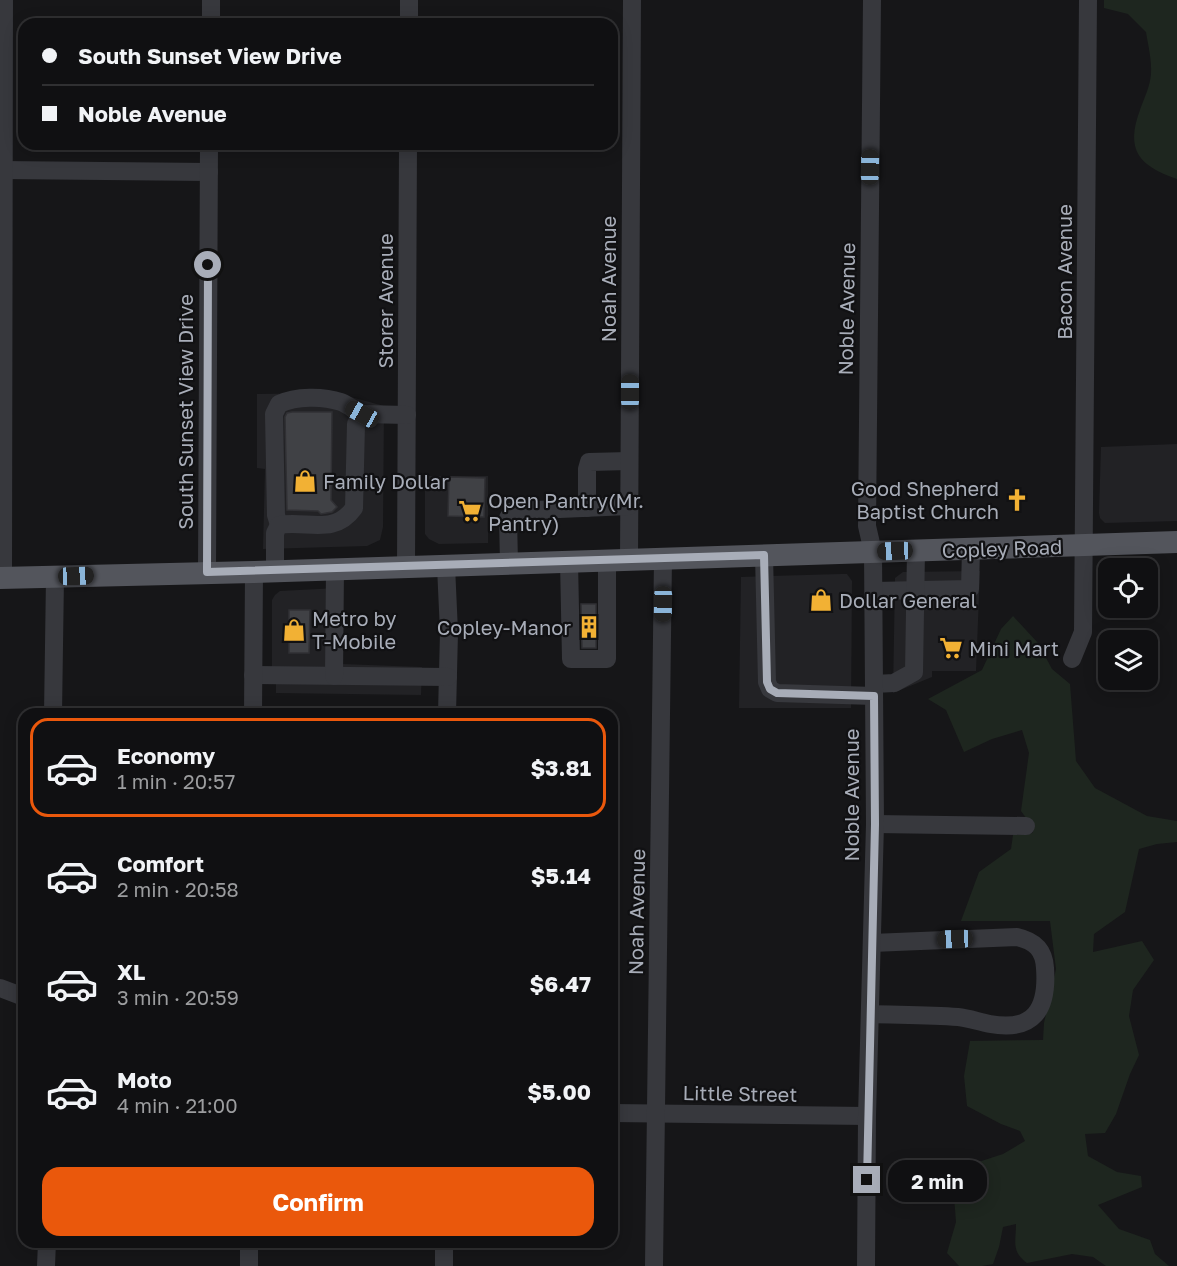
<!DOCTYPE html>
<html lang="en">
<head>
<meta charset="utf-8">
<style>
	:root { --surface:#101012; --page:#1e1e20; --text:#f1f3f6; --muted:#9c9d9f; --line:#303032; --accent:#ea580c }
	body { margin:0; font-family:"Golos Text",sans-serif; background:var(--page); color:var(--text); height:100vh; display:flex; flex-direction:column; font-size:22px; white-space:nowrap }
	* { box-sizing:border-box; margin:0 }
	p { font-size:20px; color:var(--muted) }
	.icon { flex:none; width:33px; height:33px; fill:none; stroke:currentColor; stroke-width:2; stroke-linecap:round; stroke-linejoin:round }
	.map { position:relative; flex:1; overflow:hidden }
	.drawer { position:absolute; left:18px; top:708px; width:600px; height:540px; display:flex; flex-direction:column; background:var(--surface); border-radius:18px; box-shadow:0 3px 15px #0003,0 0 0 2px var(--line) }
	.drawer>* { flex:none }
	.banner { position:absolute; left:18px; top:18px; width:600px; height:132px; border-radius:18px; box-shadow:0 3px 15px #0003,0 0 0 2px var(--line); display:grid; align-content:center; height:132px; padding:0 24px; background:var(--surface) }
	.controls { position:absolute; left:1098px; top:558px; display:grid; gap:12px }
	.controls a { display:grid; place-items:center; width:60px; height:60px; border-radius:12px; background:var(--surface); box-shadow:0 3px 15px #0003,0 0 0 2px var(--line); font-size:30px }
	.end { position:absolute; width:27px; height:27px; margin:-14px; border:8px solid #a8adb8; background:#111; box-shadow:0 0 0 3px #111 }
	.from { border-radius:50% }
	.bubble { position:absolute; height:42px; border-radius:18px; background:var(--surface); box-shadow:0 3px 15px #0003,0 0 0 2px var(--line); font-size:20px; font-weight:700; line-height:42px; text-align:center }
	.car { position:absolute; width:18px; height:36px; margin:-18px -9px; border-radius:8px; box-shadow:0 0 4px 2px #0007; background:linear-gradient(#222 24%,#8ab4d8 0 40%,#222 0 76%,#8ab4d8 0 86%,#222 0) }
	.banner b { display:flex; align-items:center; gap:21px; height:57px; font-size:22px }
	.banner b+b { border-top:2px solid var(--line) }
	.banner i { width:15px; height:15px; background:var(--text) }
	ul { padding:10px 0 0; list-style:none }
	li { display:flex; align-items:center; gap:18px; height:99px; margin:0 12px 9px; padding:0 12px; border:3px solid transparent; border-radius:18px }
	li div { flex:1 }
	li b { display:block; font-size:22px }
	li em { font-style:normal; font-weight:700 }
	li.selected { border-color:var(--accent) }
	li>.icon { width:54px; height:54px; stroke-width:1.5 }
	.action { display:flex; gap:12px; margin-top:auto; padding:12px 24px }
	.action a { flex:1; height:69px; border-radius:18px; background:var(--accent); color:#fff; font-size:24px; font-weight:700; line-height:69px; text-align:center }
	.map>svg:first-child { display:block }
</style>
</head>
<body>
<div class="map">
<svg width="1177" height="1266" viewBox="0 0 1177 1266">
	<rect width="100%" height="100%" fill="#161618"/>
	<g fill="#222225">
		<polygon points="336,393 384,406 383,527 380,540 367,546 263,549 265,469 257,468 257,394"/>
		<polygon points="1177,444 1177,521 1105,523 1100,518 1099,513 1101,447"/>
		<polygon points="425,476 488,476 488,543 439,544 429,539 425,534"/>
		<polygon points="980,571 976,671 932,671 932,677 893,693 895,578 903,572"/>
		<polygon points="841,574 847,574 852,581 851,708 739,708 741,577"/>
		<polygon points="338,588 342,664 422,667 421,695 276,693 276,683 272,683 272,600 275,595 280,591"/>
	</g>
	<g fill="#1e261f">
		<path d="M1104,0H1177V179C1139,166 1125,150 1140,110C1144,98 1150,87 1151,74C1152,60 1148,45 1146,32L1128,14L1104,8Z"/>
		<path d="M1013,616L1038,643L1052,669L1070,684L1076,761L1095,788L1147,816L1177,821V842L1157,844L1139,849L1125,912L1094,934L1093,952L1142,941L1154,960L1133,990L1129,1016L1139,1055L1130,1074L1116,1114L1105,1133L1085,1134L1088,1156L1117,1172L1141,1176L1142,1187L1098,1205L1119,1229L1150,1240L1155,1254L1169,1266H1106L1093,1257L1072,1254L1027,1263C1011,1251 1016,1242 1016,1224L1003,1227L999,1247L993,1264L982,1266H959L947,1253L956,1222L954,1196L960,1168L1003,1154L1025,1141L1020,1131L1001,1124L967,1106L964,1076L970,1041L1043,1040L1044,1023L1056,969L1050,921H961L979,872L1011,849L1013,835L1033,833L1029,822L1021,811L1029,753L1022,730L992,739L964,752L946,710L928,699L982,670L1001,629Z"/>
	</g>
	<g fill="#404145" stroke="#303034" stroke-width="1.5">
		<polygon points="292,412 332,412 331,500 337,507 332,512 321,514 318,511 287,510 285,417 287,413"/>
		<polygon points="449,477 485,478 484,517 448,516"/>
		<polygon points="581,604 596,604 596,648 582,648"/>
		<polygon points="289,610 310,610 309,653 289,653"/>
	</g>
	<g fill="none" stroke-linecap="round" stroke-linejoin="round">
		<g stroke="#37383d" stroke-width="18">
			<polyline points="211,24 211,0"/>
			<polyline points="409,24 409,0"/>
			<polyline points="0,170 209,172"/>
			<polyline points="587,508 587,469 589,462 629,461"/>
			<path d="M279,525L276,515L274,414L279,404C296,396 323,396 341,402C348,405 355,410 362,414"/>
			<polyline points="764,555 767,682 770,689 777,693 874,696"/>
			<polyline points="629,559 632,0"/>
			<polyline points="569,561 571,659 607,659 607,560"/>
			<polyline points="509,563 508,518 513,511 629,506"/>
			<polyline points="406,566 408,144"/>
			<polyline points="446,566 449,632 447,714"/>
			<path d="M275,571V533L279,525C307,520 334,536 354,508L356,424L362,414L407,415"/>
			<polyline points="207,572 209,144"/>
			<polyline points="3,578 4,0"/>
			<polyline points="874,591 970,589 971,549"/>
			<polyline points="1072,659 1083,632 1088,0"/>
			<polyline points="253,675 448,677"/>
			<polyline points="334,676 335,569"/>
			<polyline points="874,684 894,683 914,672 916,551"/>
			<polyline points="53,714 55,577"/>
			<polyline points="253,714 254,572"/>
			<polyline points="875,824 1026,826"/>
			<polyline points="0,988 24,997"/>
			<path d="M870,1014C899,1015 929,1015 958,1017C969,1018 979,1022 990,1024C1034,1032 1048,1009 1045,968C1044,950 1035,941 1017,937L872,943"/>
			<polyline points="612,1113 867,1116"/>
			<polyline points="46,1266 47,1242"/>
			<polyline points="249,1266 249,1242"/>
			<polyline points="444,1266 444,1242"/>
			<polyline points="654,1266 663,558"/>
			<polyline points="866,1266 867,1116 875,824 873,552 867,526 872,0"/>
		</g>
		<polyline stroke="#53555c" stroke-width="22" points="0,578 254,572 1177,542"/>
	</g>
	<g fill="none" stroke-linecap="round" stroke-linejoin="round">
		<polyline stroke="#a8adb8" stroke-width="8" points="208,265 207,572 764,555 767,682 770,689 777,693 874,696 875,824 867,1180"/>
	</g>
	<defs>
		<g id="shop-bare" transform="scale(1.8)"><path d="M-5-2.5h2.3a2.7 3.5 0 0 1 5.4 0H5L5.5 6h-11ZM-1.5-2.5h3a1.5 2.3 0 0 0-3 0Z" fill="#f2b134" stroke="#111113" stroke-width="2.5" paint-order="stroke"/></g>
		<g id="church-bare" transform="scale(1.8)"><path d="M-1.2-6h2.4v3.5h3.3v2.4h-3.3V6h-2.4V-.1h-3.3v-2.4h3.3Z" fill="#f2b134" stroke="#111113" stroke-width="2.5" paint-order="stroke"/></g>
		<g id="supermarket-bare" transform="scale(1.8)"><path d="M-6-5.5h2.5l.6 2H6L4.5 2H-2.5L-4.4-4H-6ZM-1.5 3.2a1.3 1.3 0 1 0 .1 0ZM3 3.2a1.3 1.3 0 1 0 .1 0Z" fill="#f2b134" stroke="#111113" stroke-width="2.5" paint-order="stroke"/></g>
		<g id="building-bare" transform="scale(1.8)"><path d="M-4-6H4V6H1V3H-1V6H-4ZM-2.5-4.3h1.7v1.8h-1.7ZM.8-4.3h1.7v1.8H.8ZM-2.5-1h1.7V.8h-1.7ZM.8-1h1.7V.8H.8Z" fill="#f2b134" stroke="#111113" stroke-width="2.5" paint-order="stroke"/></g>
	</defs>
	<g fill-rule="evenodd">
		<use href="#shop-bare" x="305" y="481"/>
		<use href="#church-bare" x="1017" y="500"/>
		<use href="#supermarket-bare" x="470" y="511"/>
		<use href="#shop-bare" x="821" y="600"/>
		<use href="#building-bare" x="589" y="627"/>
		<use href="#shop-bare" x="294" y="630"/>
		<use href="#supermarket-bare" x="951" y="648"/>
	</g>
	<g text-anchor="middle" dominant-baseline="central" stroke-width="4.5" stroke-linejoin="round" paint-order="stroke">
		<g font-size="20" fill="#a8adb8" stroke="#111113">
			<text transform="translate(1064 272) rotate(-90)">Bacon Avenue</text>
			<text transform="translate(608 279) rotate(-90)">Noah Avenue</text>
			<text transform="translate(385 301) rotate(-90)">Storer Avenue</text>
			<text transform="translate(846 309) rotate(-89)">Noble Avenue</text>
			<text transform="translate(185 412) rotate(-90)">South Sunset View Drive</text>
			<text transform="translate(1002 548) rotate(-2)">Copley Road</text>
			<text transform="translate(851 795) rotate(-90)">Noble Avenue</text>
			<text transform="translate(636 912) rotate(-89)">Noah Avenue</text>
			<text transform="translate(740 1093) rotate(1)">Little Street</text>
		</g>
		<g font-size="20" fill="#a8adb8" stroke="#111113" text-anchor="start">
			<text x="323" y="481">Family Dollar</text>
			<text x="999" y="488" text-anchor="end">Good Shepherd<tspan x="999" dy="23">Baptist Church</tspan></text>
			<text x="488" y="500">Open Pantry(Mr.<tspan x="488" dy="23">Pantry)</tspan></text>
			<text x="839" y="600">Dollar General</text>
			<text x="312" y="618">Metro by<tspan x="312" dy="23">T-Mobile</tspan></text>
			<text x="571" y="627" text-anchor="end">Copley-Manor</text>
			<text x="969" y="648">Mini Mart</text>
		</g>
	</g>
</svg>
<div class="controls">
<a><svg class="icon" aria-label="locate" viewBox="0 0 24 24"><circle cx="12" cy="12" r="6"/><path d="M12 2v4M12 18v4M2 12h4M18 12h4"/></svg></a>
<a><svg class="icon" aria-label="layers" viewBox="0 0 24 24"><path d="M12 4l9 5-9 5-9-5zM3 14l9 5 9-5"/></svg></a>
</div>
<i class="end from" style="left:208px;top:265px"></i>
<i class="end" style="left:867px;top:1180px"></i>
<div class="bubble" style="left:888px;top:1160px;width:99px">2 min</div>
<i class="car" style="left:870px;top:167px;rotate:1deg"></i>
<i class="car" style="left:630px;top:392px;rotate:0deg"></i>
<i class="car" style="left:362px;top:414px;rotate:299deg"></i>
<i class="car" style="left:895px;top:551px;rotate:268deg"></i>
<i class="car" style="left:76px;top:576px;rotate:88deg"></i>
<i class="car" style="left:663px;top:604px;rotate:181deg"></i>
<i class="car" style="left:955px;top:939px;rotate:268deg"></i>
<div class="banner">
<b><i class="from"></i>South Sunset View Drive</b>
<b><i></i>Noble Avenue</b>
</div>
<section class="drawer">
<ul>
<li class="selected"><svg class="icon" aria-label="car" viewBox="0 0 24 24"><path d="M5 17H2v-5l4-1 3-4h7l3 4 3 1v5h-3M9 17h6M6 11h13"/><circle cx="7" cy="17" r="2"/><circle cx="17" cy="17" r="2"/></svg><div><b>Economy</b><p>1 min · 20:57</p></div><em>$3.81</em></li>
<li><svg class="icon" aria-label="car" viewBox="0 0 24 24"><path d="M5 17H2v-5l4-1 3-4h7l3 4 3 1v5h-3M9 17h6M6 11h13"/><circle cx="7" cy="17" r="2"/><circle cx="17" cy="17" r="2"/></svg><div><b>Comfort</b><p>2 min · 20:58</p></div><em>$5.14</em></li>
<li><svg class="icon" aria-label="car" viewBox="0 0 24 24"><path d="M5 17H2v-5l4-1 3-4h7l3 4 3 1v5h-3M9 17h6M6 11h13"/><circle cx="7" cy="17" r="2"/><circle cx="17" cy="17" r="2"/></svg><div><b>XL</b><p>3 min · 20:59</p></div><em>$6.47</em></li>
<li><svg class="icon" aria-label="car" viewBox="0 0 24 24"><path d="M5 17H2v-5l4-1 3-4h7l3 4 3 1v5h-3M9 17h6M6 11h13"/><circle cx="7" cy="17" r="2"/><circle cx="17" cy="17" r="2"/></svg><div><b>Moto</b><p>4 min · 21:00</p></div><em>$5.00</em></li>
</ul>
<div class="action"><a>Confirm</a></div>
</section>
</div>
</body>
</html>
